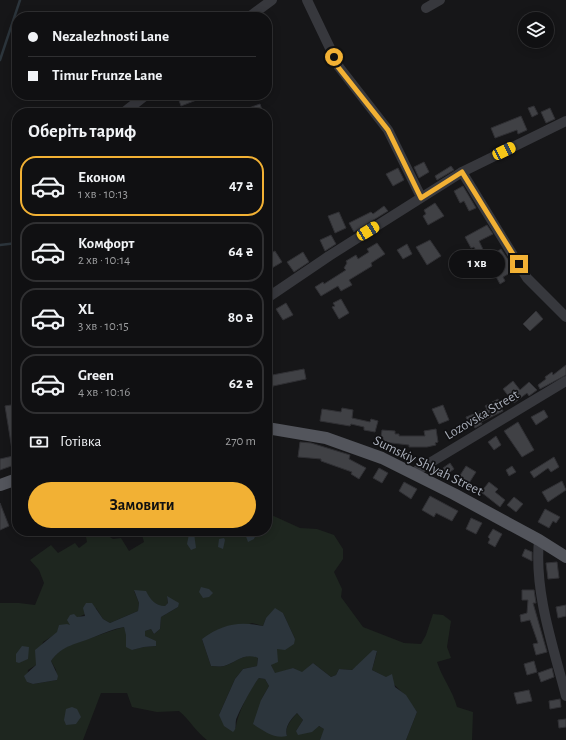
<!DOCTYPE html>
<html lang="uk">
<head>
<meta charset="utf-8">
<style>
	:root { --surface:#101012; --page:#19191b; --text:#f1f3f6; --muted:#9c9d9f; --line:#303032; --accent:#f2b134 }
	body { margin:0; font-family:"Alegreya Sans",sans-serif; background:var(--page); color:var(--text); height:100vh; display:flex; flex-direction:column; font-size:15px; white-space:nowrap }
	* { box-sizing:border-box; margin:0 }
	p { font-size:13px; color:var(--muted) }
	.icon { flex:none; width:22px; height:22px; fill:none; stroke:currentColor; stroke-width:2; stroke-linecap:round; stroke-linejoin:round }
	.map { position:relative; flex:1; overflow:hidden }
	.sheet { position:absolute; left:12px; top:108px; width:260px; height:428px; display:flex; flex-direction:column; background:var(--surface); border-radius:16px; box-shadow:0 2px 10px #0003,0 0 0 1px var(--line) }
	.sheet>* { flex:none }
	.guide { position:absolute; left:12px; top:12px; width:260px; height:88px; border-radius:16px; box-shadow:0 2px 10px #0003,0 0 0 1px var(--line); display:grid; align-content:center; height:88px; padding:0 16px; background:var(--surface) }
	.tools { position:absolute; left:518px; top:12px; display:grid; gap:8px }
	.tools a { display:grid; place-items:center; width:36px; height:36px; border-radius:50%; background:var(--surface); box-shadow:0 2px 10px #0003,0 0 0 1px var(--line); font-size:20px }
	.end { position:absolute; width:18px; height:18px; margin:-9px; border:5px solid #f2b134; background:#111; box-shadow:0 0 0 2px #111 }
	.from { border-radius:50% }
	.bubble { position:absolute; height:28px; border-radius:14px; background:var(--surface); box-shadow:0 2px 10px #0003,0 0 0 1px var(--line); font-size:13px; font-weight:600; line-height:28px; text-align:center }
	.car { position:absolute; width:12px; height:24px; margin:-12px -6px; border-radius:5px; box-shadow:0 0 3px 1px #0007; background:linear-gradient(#f5c518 24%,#345 0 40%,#f5c518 0 76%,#345 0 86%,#f5c518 0) }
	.guide b { display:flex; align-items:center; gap:14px; height:38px; font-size:15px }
	.guide b+b { border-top:1px solid var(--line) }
	.guide i { width:10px; height:10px; background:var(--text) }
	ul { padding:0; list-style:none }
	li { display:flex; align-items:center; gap:12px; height:60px; margin:0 8px 6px; padding:0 8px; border:2px solid var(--line); border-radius:16px }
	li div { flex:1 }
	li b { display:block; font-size:15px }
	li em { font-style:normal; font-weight:600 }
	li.active { border-color:var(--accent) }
	li>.icon { width:36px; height:36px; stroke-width:1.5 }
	h2 { padding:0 16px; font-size:18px; line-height:48px }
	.pay { display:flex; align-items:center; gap:10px; height:44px; padding:0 16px; font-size:15px }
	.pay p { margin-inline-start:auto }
	.button { display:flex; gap:8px; margin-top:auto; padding:8px 16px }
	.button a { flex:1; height:46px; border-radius:24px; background:var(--accent); color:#111; font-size:16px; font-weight:600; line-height:46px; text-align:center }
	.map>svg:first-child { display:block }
</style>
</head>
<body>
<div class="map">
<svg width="566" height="740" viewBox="0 0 566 740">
	<rect width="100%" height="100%" fill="#161618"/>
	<path fill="#1e261f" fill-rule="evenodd" d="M267,513L300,528L317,529L334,535L343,549V559L334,572L342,589L341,597L363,627L404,643L421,644L426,635L433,614L443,615L451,621L447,647L451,658L437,662C442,678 453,691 457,707L473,712L472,740H406L417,712C405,694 392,679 372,670L377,652H371L368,657L352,670L339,669L336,675L331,677L313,663L302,673L293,668L275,674L271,665L276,656L277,649L295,639L283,613L266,618L263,626L252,623L202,639L211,666C215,666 220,667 224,666C236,662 245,652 258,657L257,666L243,669L235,679L219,715L236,728C236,717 251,686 259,678L265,679L269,686L261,700L287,736C284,727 292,719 297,713L303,720L296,731L318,726L325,729L320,740H207C196,732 190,720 179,711L157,712L132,707L127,693H101L83,740H0V603H19L35,605L44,583L39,570L30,560L51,545L58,553L75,543L79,548L87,542L85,531H100L113,539L121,538L129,551L144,542L141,531H244V534L254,539L258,531H267ZM134,591L160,606H165L168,603L167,597L178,607L161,617L160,629L154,634L151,629L145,631V636L156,646L144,647L132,650L124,627C112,630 102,634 91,638C74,643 61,646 51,661L56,670L57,680L33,684L27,682L28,670L36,665L43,642L70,625V623C78,616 87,614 96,608L103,619L110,623L138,611L139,603Z"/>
	<g fill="#2c353c">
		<polygon points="244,531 258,531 254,539 248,542"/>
		<polygon points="194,533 196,548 191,550 187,544 189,534"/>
		<polygon points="224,538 225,540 223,549 218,547 219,539"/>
		<polygon points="201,587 209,589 213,593 209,597 203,598 199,592"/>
		<path d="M134,590L146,591C150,599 155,606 165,606L168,603L167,596L179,603L178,607L161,617L160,629L154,634L151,629L145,631V636L156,641V646L144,647L132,650L126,647V635L124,627C113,629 104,633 94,637C77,644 62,645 51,661L58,676L57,680L33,684L27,682L24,676L36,665L35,650L57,632L59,625L67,624L70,625L67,620L70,615L74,614L77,617L85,616L83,608L86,603H92L103,619L110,623L138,611L139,603Z"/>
		<path d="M275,608L283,613L295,639L294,644L285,650L277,649L278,662L271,665L275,673L293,668L302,672L313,663L331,677L336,675L339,669L352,670L373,650L377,651L372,670L386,677L392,674L395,687L406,695L417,712L406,740H320L324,729L319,726L312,732L298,735L296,731L303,720L297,713C291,719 284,727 287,736C274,739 264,731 253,724L261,700L269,686L265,679L259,678C254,683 238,713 236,720C235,725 237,728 233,732L224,726L219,715L235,679L243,669L257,666L258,658C245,652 236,662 224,666C220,667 215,666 211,666L202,639C223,624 238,621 263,626L266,618Z"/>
		<polygon points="22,646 29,647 28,659 19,663 16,662 16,654"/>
		<polygon points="72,707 77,709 81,717 76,724 66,725 64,720 66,709"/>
	</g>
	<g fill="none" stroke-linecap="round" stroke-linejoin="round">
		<g stroke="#2c353c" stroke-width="2.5">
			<polyline points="0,60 20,0"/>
			<polyline points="0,245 17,243"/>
		</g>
	</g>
	<g fill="#404145" stroke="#303034">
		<polygon points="177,95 207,95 207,96 181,106"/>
		<polygon points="260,104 263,113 237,113 237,112"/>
		<polygon points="534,106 538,114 532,117 528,108"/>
		<polygon points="550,108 555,119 546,123 541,112"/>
		<polygon points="521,116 527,130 518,134 517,130 495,138 491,128"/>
		<polygon points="424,162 429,172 419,178 414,167"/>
		<polygon points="451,166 454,170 437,180 435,176"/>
		<polygon points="398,168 404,180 393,186 386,174"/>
		<polygon points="463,186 476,208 469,211 464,201 460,203 454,191"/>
		<polygon points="435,203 444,216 428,225 423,216 426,214 424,210"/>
		<polygon points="384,206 388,211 354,232 349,223 371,212 373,214"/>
		<polygon points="339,212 346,228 335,233 328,216"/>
		<polygon points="487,225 493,234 479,241 491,266 486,269 474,247 471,248 465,237"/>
		<polygon points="331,235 336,244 325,251 320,240"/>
		<polygon points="430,240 441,256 427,265 416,247"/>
		<polygon points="377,243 385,254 371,263 372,266 349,280 352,285 341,291 338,286 321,296 315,287 323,282 324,284 346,270 344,268 347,263 346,261 356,255 358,259 369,252 367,249"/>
		<polygon points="407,244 412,254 403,259 397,250"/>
		<polygon points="501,249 515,270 503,277 505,281 500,284 494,273 501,269 492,255"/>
		<polygon points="275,251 282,262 267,271 267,255"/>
		<polygon points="303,252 309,262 294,272 287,262"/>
		<polygon points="341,299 349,313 339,319 332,307 335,306 333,303"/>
		<polygon points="286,303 293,315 283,320 276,309"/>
		<polygon points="536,311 543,319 530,331 523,324"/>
		<polygon points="566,365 566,375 540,389 538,385 546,379 545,377 552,372 553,375"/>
		<polygon points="304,369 306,379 273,386 270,403 267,402 267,376"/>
		<polygon points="513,381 520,390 529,382 537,390 529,396 527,393 514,403 503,389"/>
		<polygon points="498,399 503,411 481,422 482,424 475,428 473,423 469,424 466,417 487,409 485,406"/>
		<polygon points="17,404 17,412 15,412 17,464 0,470 0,459 13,456 5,406"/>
		<polygon points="443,405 449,420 439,424 432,409"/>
		<polygon points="342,408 353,410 352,418 370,422 371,419 378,421 375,432 364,430 364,427 351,424 350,426 320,421 322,409 341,412"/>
		<polygon points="544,410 548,417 536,425 531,417"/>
		<polygon points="518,422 534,450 522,457 504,431"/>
		<polygon points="436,429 438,442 435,443 436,445 427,447 409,447 409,445 383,442 383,437 381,437 382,430 395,431 395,434 399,434 399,436 425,436 424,431"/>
		<polygon points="496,436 501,445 494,450 488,442"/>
		<polygon points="300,442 311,443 350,455 349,459 366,468 359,479 351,474 352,472 321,461 321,459 298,457"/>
		<polygon points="554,457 559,467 551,472 548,468 534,478 530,472"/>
		<polygon points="450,463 454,469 447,474 443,468"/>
		<polygon points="466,466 476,472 469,483 459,477"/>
		<polygon points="512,466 516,472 509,476 506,470"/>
		<polygon points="379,468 388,473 382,483 373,478"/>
		<polygon points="562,481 566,490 548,502 542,492"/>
		<polygon points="404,482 417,489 411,499 399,491"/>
		<polygon points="489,482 498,489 495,492 505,500 500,507 481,492"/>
		<polygon points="430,496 458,511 452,521 436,513 434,517 422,510"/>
		<polygon points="514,497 523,504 516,512 507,505"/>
		<polygon points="0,503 9,526 0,530"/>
		<polygon points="545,509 560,517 556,523 553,521 549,528 538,522"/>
		<polygon points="471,518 482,523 476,534 466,529"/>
		<polygon points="493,529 502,534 495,547 488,543 490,539 488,537"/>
		<polygon points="525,549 532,552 532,561 522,556"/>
		<polygon points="557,562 559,578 548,579 546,563"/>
		<polygon points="522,590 534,590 536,603 533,603 547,652 536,655 533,644 538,643 530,620 521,622 520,615 527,613 528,600 522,600"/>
		<polygon points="566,605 566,616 558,618 556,607"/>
		<polygon points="534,661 537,672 527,675 524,664"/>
		<polygon points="552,668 554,677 541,682 538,673"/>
		<polygon points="529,690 532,701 517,704 514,693"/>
		<polygon points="560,699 561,707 550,709 549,701"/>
		<polygon points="566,719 566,727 559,728 558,720"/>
	</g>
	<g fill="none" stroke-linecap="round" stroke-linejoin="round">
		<g stroke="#37383d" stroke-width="10">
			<polyline points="307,0 339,67 388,130 421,197"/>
			<polyline points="426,8 440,0"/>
			<polyline points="249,17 272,0"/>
			<polyline points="123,113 146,95"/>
			<polyline points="462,172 527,278 566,317"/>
			<polyline points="267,298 329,256 462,172 566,121"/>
			<polyline points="413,473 566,381"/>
			<path d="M539,540C534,592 553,646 566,696"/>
		</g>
		<g stroke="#53555c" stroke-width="12">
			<polyline points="267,428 326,438 382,458 454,494 539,540 566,557"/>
			<polyline points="0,485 17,479"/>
		</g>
	</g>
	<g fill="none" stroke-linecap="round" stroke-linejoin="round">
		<polyline stroke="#f2b134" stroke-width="5" points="334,57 338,67 388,130 421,198 462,172 519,264"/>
	</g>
	<g text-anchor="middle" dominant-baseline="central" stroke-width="3.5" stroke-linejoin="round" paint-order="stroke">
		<g font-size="14" fill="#a8adb8" stroke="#111113">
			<text transform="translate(482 415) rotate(-31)">Lozovska Street</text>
			<text transform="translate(428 466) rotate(26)">Sumskiy Shlyah Street</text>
		</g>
	</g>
</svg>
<div class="tools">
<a><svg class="icon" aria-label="layers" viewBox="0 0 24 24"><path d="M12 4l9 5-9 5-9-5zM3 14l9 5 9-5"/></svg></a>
</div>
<i class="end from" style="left:334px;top:57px"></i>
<i class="end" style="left:519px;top:264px"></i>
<div class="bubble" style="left:449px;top:250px;width:56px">1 хв</div>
<i class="car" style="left:504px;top:151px;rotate:64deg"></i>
<i class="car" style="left:368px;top:231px;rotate:58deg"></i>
<div class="guide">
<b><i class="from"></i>Nezalezhnosti Lane</b>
<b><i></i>Timur Frunze Lane</b>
</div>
<section class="sheet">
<h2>Оберіть тариф</h2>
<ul>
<li class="active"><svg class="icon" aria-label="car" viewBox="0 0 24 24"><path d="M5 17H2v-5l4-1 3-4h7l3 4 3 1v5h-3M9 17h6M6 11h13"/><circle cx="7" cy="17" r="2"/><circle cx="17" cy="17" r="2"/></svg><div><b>Економ</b><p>1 хв · 10:13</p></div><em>47 ₴</em></li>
<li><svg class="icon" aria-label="car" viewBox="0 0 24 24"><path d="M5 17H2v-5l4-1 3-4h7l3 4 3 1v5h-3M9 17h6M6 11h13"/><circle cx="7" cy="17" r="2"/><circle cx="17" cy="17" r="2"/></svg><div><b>Комфорт</b><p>2 хв · 10:14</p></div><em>64 ₴</em></li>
<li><svg class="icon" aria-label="car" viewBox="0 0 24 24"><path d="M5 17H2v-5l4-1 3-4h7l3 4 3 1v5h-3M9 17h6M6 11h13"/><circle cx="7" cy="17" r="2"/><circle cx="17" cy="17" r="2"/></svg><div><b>XL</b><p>3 хв · 10:15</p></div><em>80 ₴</em></li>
<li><svg class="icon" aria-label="car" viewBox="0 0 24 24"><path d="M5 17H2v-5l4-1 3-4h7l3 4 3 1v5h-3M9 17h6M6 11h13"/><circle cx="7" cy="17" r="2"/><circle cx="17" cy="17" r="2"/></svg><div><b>Green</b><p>4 хв · 10:16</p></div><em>62 ₴</em></li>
</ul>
<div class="pay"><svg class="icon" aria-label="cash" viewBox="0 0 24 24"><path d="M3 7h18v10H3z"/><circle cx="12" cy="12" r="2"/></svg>Готівка<p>270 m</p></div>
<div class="button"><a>Замовити</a></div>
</section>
</div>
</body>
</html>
